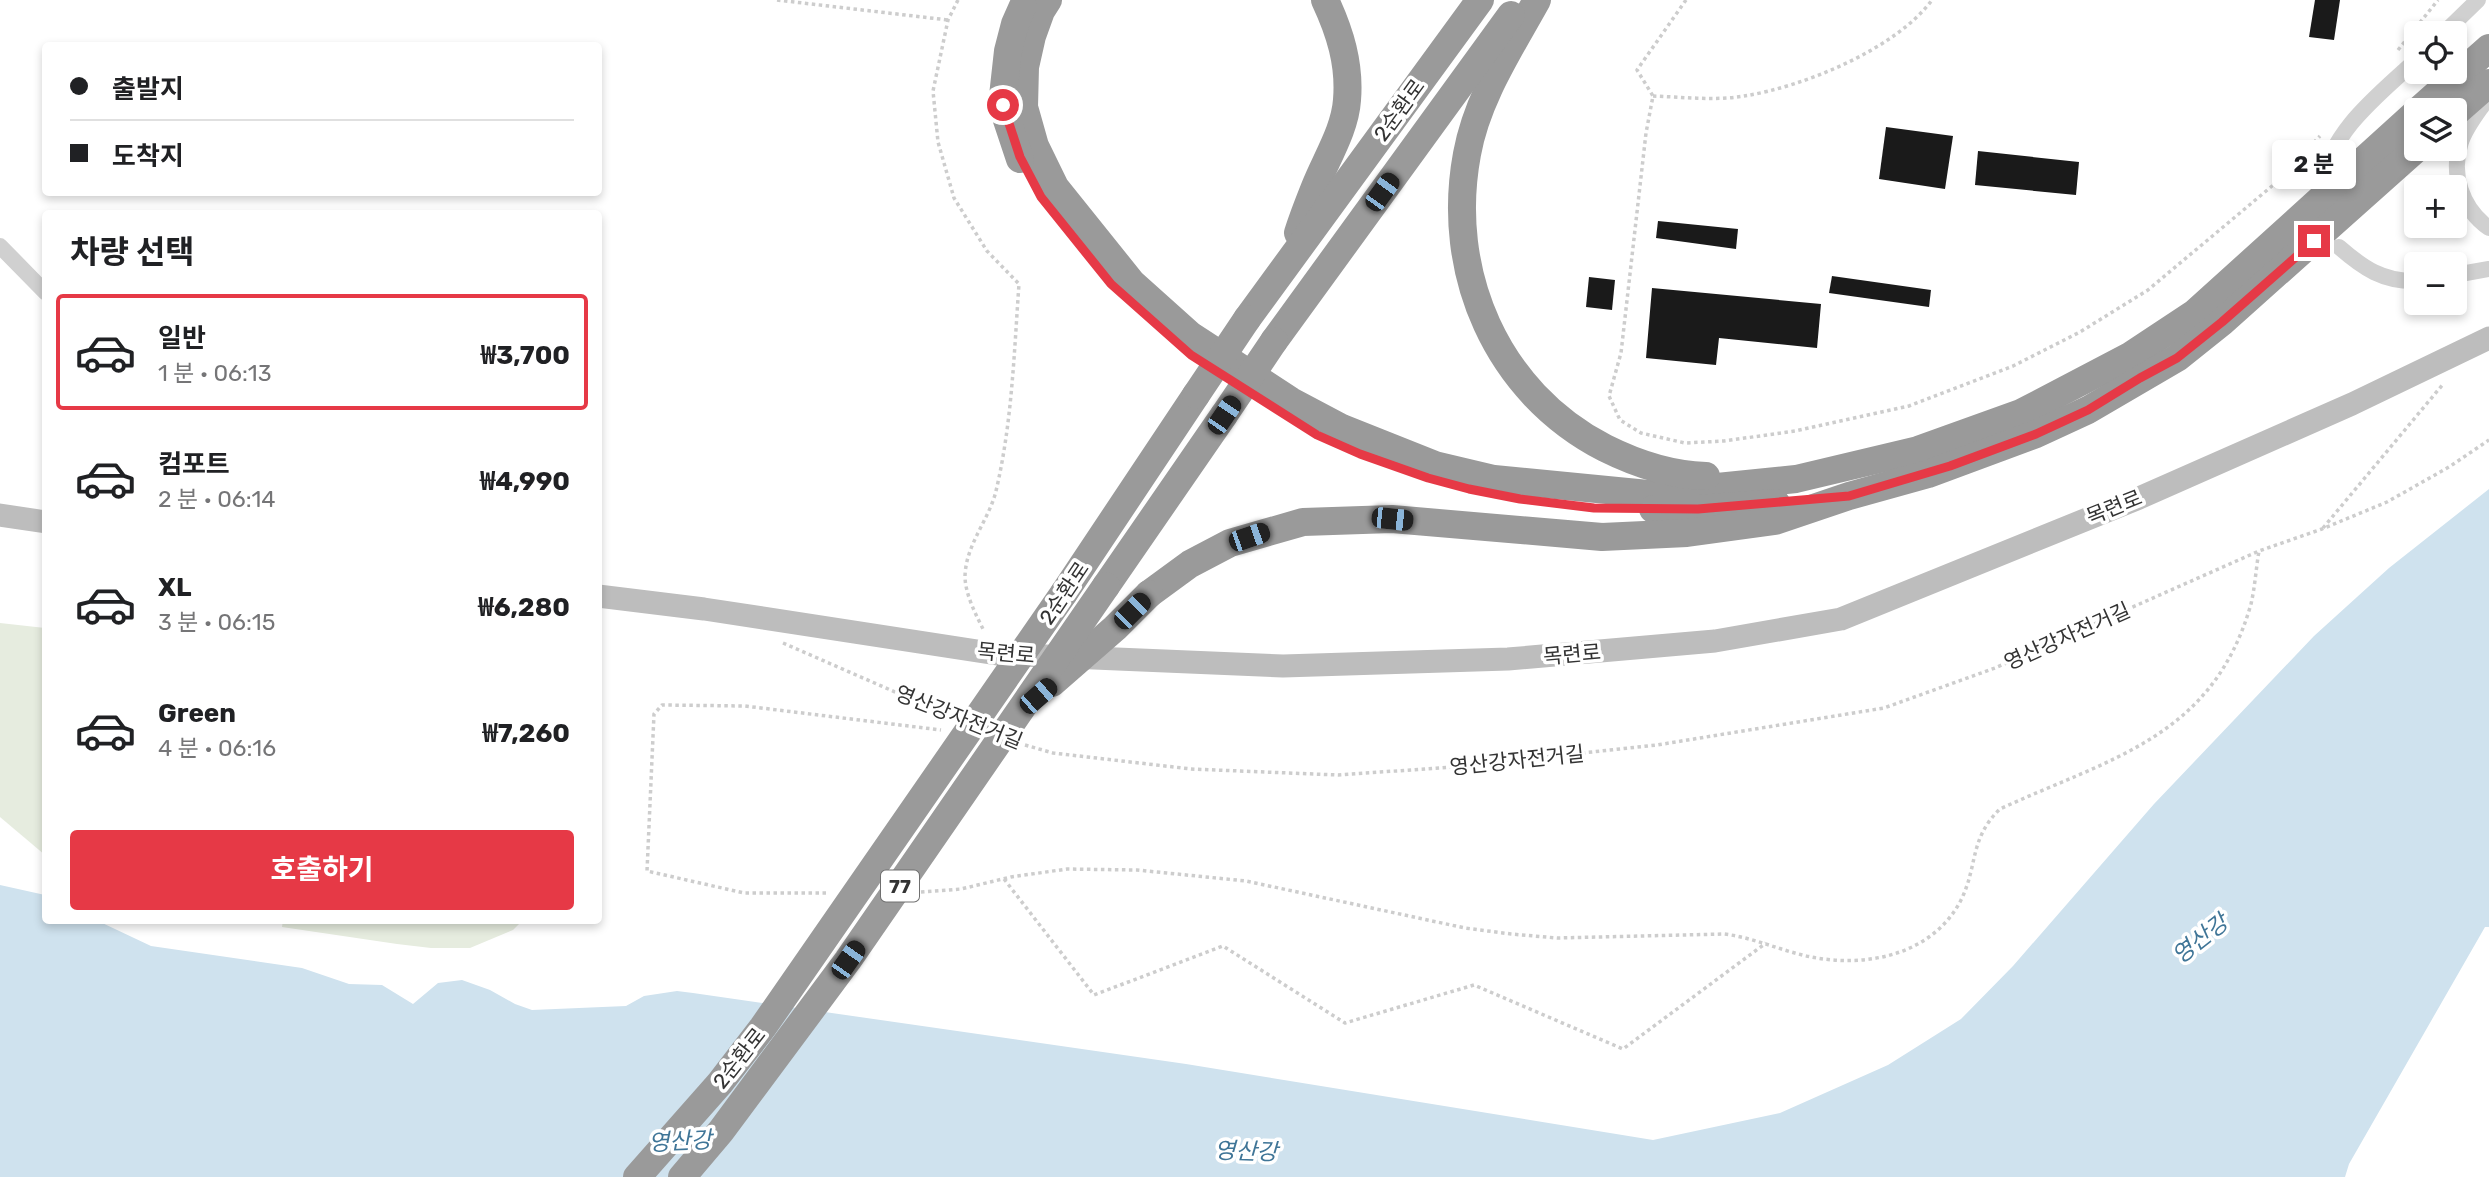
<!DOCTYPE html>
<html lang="ko">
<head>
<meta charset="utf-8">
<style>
	:root { --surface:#fff; --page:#f6f6f6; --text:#202124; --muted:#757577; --line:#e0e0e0; --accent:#e63946 }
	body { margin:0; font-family:Rubik,"Noto Sans KR",sans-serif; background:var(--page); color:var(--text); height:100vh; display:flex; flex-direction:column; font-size:26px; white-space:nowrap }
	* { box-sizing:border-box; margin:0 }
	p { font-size:23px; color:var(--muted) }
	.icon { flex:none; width:38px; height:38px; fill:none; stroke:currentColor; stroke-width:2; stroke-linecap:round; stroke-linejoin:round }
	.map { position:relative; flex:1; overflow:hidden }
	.panel { position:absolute; left:42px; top:210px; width:560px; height:714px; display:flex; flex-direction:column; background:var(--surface); border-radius:7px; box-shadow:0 4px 10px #0003 }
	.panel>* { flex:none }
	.top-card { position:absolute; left:42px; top:42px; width:560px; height:154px; border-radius:7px; box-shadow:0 4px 10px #0003; display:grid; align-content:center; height:154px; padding:0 28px; background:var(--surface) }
	.fabs { position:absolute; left:2404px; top:21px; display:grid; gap:14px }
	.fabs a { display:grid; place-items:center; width:63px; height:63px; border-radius:7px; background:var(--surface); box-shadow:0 4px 10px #0003; font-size:35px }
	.end { position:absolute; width:32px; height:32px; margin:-16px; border:9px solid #e63946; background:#fff; box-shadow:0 0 0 4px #fff }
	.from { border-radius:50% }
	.bubble { position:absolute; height:49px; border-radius:7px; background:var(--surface); box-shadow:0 4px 10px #0003; font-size:23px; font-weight:700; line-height:49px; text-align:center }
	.car { position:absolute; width:21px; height:42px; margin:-21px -10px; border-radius:9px; box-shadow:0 0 5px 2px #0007; background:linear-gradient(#222 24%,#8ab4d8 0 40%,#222 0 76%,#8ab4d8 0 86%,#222 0) }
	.top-card b { display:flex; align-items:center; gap:24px; height:66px; font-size:26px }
	.top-card b+b { border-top:2px solid var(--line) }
	.top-card i { width:18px; height:18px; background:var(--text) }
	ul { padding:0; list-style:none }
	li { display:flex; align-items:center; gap:21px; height:116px; margin:0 14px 10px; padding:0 14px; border:4px solid transparent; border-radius:7px }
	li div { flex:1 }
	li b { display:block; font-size:26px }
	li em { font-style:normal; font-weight:700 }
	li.current { border-color:var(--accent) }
	li>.icon { width:63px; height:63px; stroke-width:1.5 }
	h2 { padding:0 28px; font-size:32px; line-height:84px }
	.button { display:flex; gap:14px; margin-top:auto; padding:14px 28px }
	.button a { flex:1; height:80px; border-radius:7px; background:var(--accent); color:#fff; font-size:28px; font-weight:700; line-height:80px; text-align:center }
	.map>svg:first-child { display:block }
</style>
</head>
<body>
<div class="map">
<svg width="2489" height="1177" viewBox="0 0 2489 1177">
	<rect width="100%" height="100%" fill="#fff"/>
	<g fill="#e6ecdf">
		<polygon points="0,623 45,628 45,855 0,817"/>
		<polygon points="283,920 522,920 522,921 513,930 470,948 431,948 397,944 282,927"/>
	</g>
	<polygon fill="#cfe2ee" points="2489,489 2489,927 2485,927 2349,1164 2345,1177 0,1177 0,885 45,895 46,920 98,921 151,946 302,968 349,984 382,985 413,1004 438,983 462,980 490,990 515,1004 532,1010 626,1006 644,996 677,991 693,993 1186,1064 1653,1140 1780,1113 1888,1065 1961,1019 2013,966 2154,804 2314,636 2389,568"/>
	<g fill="#1a1a1a">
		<polygon points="2315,0 2340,0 2334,40 2309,37"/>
		<polygon points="1886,127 1953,136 1945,189 1879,179"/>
		<polygon points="1978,151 2079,162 2076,195 1975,185"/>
		<polygon points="1658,221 1738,229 1736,249 1656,238"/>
		<polygon points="1832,276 1931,290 1929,307 1829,293"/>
		<polygon points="1589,277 1615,280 1612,310 1586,307"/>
		<polygon points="1652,288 1821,304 1817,348 1719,338 1716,365 1646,358"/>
	</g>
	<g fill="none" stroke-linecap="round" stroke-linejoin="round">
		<g stroke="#cdcdcd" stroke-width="3.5" stroke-dasharray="3.5 3.5" stroke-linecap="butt">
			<polyline points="777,0 948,20"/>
			<path d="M958,0L948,20L933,91L938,142L954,198L987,251L1019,284C1014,354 1012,423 996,491C989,520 966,544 965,576C965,594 976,615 984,631"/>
			<polyline points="1686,0 1637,70 1653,96 1646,133 1621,353 1609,396 1620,420 1641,433 1685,443 1724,441 1795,431 1909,406 2013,366 2080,332 2148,290 2278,181 2320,136"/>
			<polyline points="2398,50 2438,0"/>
			<path d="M1653,96C1682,97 1715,101 1744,96C1803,87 1896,49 1932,0"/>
			<polyline points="2274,186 2302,177 2306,178"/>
			<polyline points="2323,528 2444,383"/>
			<polyline points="783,643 950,716"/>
			<polyline points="1025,745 1053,753 1191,769 1338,775 1453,767 1657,745 1884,708 1995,668 2259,551 2322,529 2387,502 2449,467 2489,440"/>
			<polyline points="1004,879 1094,995 1223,946 1345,1023 1474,985 1623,1049 1766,943"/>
			<path d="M921,892L961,889L1011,877L1067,869L1137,870L1246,881L1465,928L1511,934L1557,938L1724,934C1757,938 1785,953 1817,958C1871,967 1934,953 1961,900C1978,866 1969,839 2000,809C2110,758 2213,738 2251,604C2255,587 2256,568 2259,551"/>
			<polyline points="826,893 744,893 647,871 654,714 662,705 745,706 941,730"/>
		</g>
		<g stroke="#d0d0d0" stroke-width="16">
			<polyline points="2444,33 2478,0"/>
			<path d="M2489,96C2480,110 2466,126 2461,142C2450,174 2462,209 2489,228"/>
			<path d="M2322,182C2333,128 2379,95 2417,59"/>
			<polyline points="0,246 46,293"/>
			<path d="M2339,247C2363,268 2383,282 2417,281"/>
			<polyline points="2455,275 2489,269"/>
		</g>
		<g stroke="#bdbdbd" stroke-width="23">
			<polyline points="0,515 46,522"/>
			<polyline points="598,596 704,609 997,654 1283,666 1508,659 1715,641 1841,619 2139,498 2352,404 2489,338"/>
		</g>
		<g stroke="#9a9a9a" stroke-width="28">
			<polyline points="1048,0 1041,11 1032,36 1025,67 1024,107 1035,146 1055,187 1132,283 1190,335 1291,401 1342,428 1435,465 1494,479 1648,494 1796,479 1918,450 2021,413 2130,356 2195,313 2417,112"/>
			<path d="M1537,0C1510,49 1477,98 1467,154C1445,272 1496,392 1605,448C1637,464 1671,475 1706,476"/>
			<polyline points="2419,110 2489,48"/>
			<polyline points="2455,113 2489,83"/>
			<polyline points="1020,159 1002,105 1008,51 1015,24 1023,6"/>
			<path d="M1298,233C1303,217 1309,202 1315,187C1326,159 1345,130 1347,100C1350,64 1340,32 1325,0"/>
			<polyline points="1247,319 1480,0"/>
			<polyline points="1274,341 1511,15"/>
			<polyline points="1653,509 1698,509 1776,503"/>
			<polyline points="1106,586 1224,415"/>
			<polyline points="1064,593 1196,395"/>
			<polyline points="1149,594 1190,564 1230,543 1303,522 1392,519 1602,537 1687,533 1775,521 1849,496 1928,474 2036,434 2088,410 2177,358 2222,322 2417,148"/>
		</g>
		<g stroke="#9a9a9a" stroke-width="28">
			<polyline points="1196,395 1247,319"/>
			<polyline points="1224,415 1274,341"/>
			<polyline points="1052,683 1115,628 1149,594"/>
			<polyline points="637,1177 720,1083 763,1027 1064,593"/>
			<polyline points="682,1177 721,1131 848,960 1106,586"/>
		</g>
	</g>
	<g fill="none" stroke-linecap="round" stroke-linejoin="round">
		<polyline stroke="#e63946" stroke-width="9" points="1003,105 1020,157 1041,197 1111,284 1191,355 1317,435 1360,454 1428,478 1469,489 1520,499 1594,508 1698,509 1849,496 1950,466 2036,434 2088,410 2140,378 2177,358 2222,322 2314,241"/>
	</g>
	<g text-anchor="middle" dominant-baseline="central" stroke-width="7" stroke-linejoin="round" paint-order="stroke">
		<rect fill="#fff" stroke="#707070" stroke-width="2" x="881" y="870.5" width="38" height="31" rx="5"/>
		<g font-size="19" font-weight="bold" fill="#333">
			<text x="900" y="886">77</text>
		</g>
		<g font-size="21" fill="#333" stroke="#fff">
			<text transform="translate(1399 110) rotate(-54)">2순환로</text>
			<text transform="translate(2114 507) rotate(-22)">목련로</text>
			<text transform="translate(1064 593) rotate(-56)">2순환로</text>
			<text transform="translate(2067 636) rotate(-24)">영산강자전거길</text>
			<text transform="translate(1006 653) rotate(5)">목련로</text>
			<text transform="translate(1572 654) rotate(-5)">목련로</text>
			<text transform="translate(959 717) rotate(22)">영산강자전거길</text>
			<text transform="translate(1517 760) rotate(-6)">영산강자전거길</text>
			<text transform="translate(739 1058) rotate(-52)">2순환로</text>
		</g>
		<g font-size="23" font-style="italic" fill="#3f7597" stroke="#fff">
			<text transform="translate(2200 939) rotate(-38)">영산강</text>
			<text transform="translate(680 1141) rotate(-3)">영산강</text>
			<text transform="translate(1246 1151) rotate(2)">영산강</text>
		</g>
	</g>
</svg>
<div class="fabs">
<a><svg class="icon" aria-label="locate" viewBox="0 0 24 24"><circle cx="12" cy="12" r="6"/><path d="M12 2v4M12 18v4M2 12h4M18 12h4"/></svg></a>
<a><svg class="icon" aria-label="layers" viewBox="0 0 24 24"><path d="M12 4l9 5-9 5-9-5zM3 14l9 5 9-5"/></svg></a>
<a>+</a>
<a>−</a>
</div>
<i class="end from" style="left:1003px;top:105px"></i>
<i class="end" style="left:2314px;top:241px"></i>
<div class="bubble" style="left:2272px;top:140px;width:84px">2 분</div>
<i class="car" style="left:1382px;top:192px;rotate:36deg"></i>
<i class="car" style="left:1224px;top:415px;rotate:34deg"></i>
<i class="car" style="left:1392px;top:519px;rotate:96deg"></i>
<i class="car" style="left:1249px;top:537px;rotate:71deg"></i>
<i class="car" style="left:1132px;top:611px;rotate:45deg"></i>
<i class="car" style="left:1038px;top:696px;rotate:49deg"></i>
<i class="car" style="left:848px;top:960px;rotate:35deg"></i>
<div class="top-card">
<b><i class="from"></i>출발지</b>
<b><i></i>도착지</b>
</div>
<section class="panel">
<h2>차량 선택</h2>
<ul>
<li class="current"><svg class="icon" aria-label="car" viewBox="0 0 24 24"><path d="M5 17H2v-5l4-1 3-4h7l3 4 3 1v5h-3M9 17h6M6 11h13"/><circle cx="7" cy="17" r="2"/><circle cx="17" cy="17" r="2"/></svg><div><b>일반</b><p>1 분 · 06:13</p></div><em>₩3,700</em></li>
<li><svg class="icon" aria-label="car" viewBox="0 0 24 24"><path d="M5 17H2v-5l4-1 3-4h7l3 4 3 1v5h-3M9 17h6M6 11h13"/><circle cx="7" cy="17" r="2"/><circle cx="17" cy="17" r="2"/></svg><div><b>컴포트</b><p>2 분 · 06:14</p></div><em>₩4,990</em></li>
<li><svg class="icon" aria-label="car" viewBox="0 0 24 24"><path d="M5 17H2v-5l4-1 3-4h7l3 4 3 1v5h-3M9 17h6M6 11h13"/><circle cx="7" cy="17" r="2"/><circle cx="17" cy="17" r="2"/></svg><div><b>XL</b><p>3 분 · 06:15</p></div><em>₩6,280</em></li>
<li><svg class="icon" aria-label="car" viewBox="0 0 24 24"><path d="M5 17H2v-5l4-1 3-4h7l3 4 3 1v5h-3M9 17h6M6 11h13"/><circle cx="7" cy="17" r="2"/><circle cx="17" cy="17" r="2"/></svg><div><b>Green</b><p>4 분 · 06:16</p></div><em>₩7,260</em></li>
</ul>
<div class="button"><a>호출하기</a></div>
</section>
</div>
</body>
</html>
